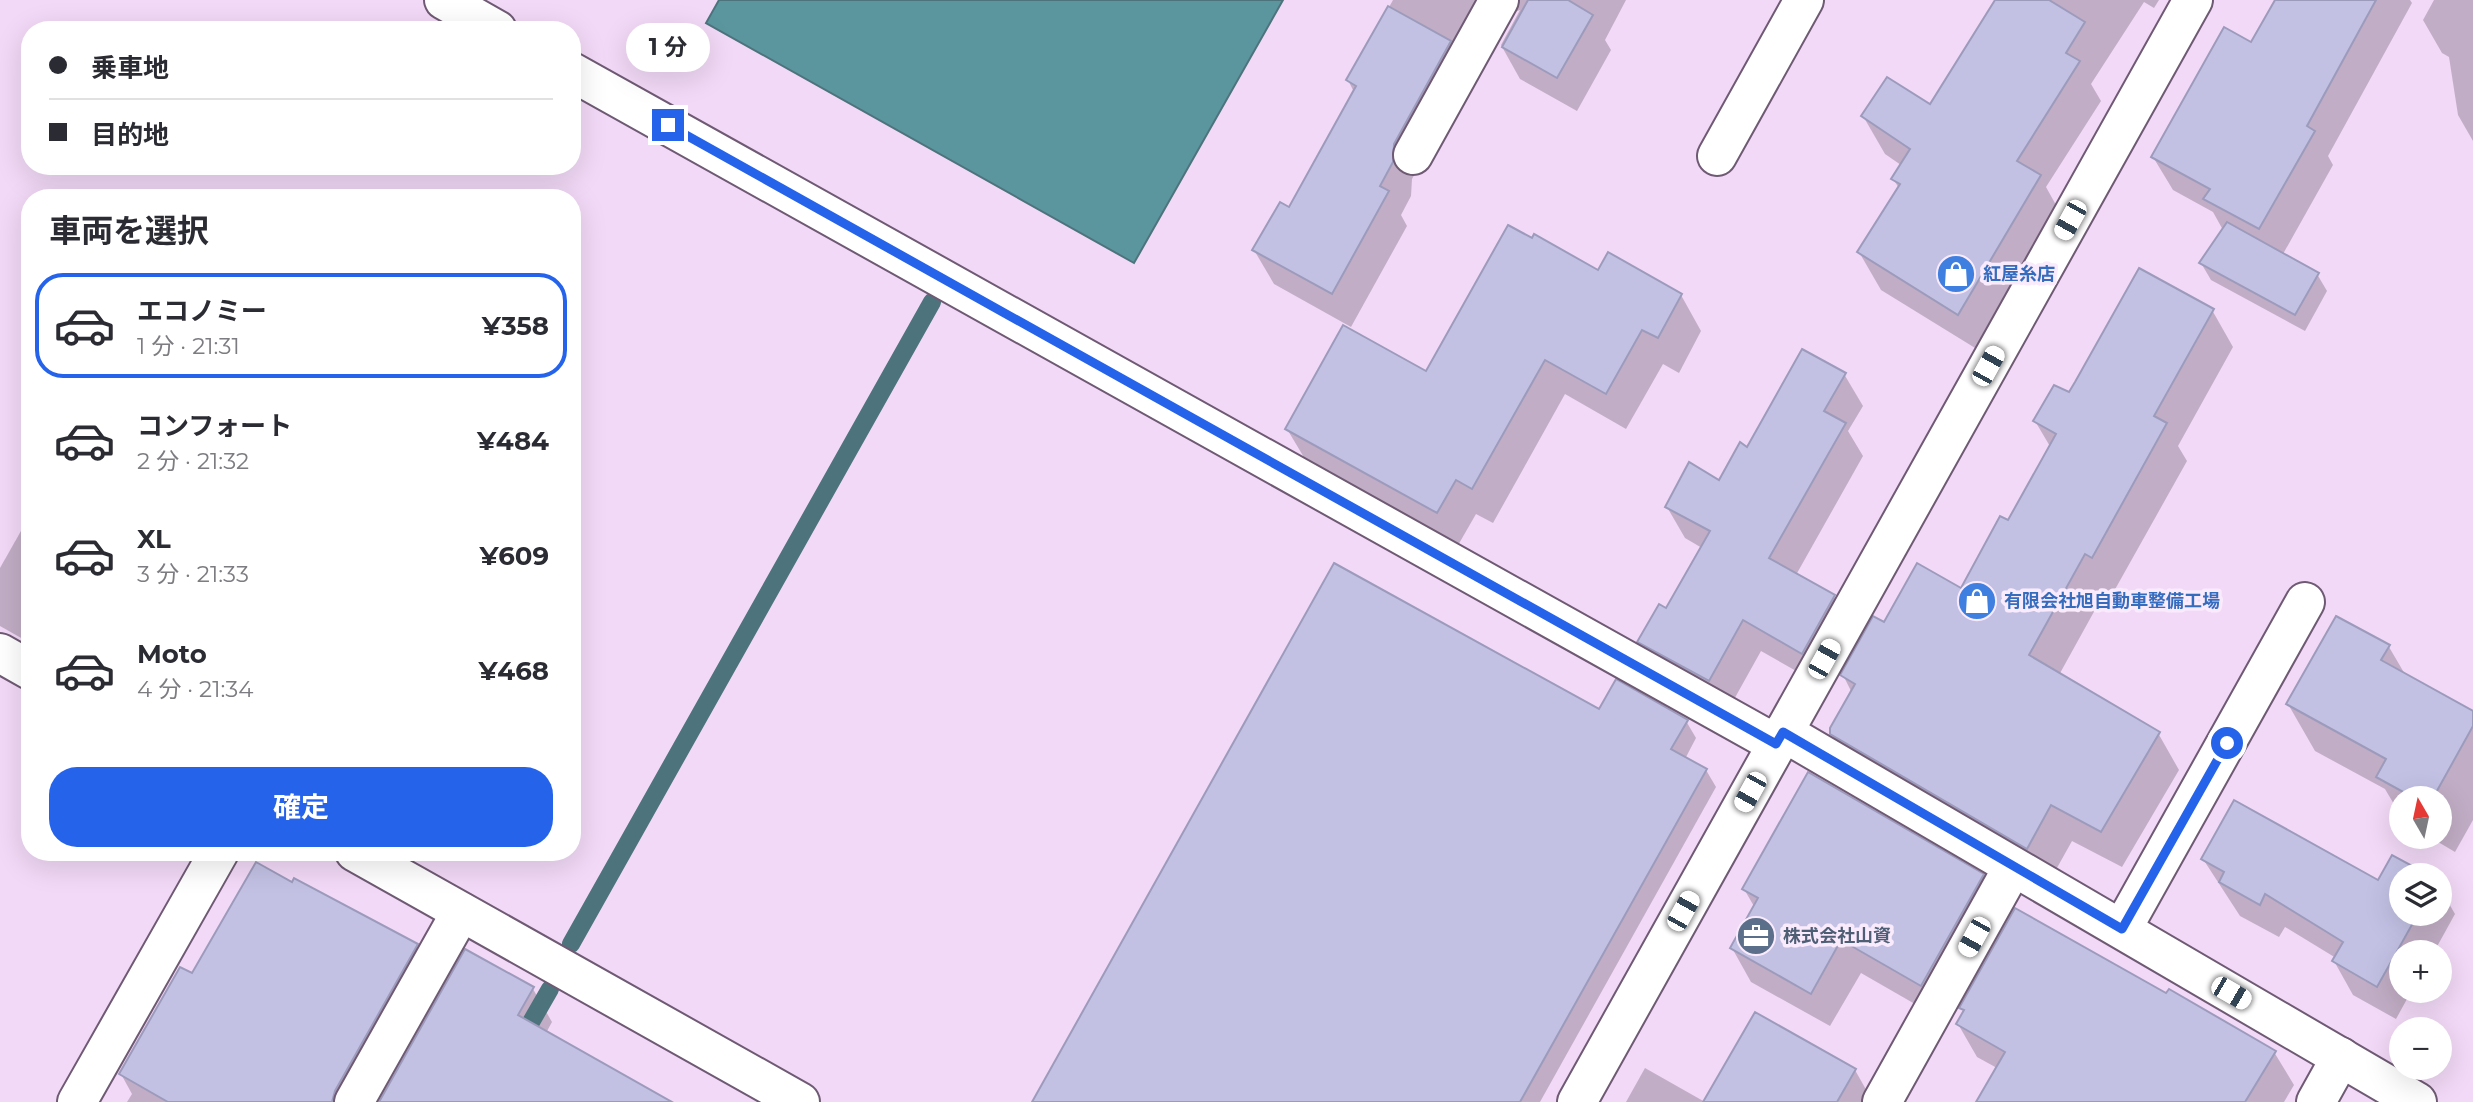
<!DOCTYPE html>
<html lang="ja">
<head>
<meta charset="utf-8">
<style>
	:root { --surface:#fff; --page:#f7f7f7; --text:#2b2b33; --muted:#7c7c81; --line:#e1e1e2; --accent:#2563eb }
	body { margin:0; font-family:Montserrat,"Noto Sans JP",sans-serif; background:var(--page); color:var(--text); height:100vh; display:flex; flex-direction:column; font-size:26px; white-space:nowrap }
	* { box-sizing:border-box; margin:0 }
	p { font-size:23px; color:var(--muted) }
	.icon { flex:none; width:38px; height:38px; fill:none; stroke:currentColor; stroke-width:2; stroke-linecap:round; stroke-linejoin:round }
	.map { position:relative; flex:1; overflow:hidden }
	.sheet { position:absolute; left:21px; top:189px; width:560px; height:672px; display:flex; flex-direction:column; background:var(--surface); border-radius:28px; box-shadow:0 7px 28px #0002 }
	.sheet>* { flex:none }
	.hud { position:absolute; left:21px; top:21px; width:560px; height:154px; border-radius:28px; box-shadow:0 7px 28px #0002; display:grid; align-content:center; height:154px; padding:0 28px; background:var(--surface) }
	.needle { width:46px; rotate:351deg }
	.fabs { position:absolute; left:2389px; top:786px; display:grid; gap:14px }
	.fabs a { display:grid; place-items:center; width:63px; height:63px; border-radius:50%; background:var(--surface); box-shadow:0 7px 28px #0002; font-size:35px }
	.end { position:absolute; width:32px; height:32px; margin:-16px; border:9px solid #2563eb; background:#fff; box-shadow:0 0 0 4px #fff }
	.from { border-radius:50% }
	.bubble { position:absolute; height:49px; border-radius:24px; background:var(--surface); box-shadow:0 7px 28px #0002; font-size:23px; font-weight:700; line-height:49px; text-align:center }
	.car { position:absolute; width:21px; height:42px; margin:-21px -10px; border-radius:9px; box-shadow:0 0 5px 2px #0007; background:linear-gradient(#fff 24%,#345 0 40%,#fff 0 76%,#345 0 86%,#fff 0) }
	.hud b { display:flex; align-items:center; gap:24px; height:66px; font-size:26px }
	.hud b+b { border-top:2px solid var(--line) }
	.hud i { width:18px; height:18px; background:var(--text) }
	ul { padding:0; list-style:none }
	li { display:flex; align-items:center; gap:21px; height:105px; margin:0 14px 10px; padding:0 14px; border:4px solid transparent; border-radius:28px }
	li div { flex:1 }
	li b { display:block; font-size:26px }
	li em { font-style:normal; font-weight:700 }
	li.active { border-color:var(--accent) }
	li>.icon { width:63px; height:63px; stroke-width:1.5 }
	h2 { padding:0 28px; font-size:32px; line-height:84px }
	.cta { display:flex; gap:14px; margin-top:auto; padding:14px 28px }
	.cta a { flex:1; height:80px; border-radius:28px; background:var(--accent); color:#fff; font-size:28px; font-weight:700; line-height:80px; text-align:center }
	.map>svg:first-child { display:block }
</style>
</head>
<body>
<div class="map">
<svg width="2473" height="1102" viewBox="0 0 2473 1102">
	<rect width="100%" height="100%" fill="#f2d9f7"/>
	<polygon fill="#5b969f" stroke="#4d747d" stroke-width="2" points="719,0 1283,0 1134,263 706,23"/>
	<g fill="#0003">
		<polygon points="1393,0 1626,0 1605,40 1611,50 1577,111 1520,79 1501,45 1520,10 1506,15 1499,23 1412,179 1411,196 1401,215 1407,226 1351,327 1274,284 1254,250 1290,209 1354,92 1348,80"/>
		<polygon points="1997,0 2159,0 2154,8 2144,2 2091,84 2101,101 2046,187 2061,214 1980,351 1881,290 1859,252 1899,188 1893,179 1901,165 1885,154 1863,116 1930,106"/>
		<polygon points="2277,0 2410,0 2412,3 2328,156 2333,165 2283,254 2317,274 2327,291 2305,331 2211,280 2201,263 2223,230 2213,212 2173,190 2153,157 2252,44"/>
		<polygon points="2434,0 2473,0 2473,141 2458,115 2449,57 2442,53 2423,20"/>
		<polygon points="1599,272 1681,295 1701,331 1679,373 1663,364 1626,429 1565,394 1493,523 1476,514 1457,547 1308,464 1287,429 1427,374"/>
		<polygon points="2212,310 2233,347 2178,446 2187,461 2113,593 2106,590 2059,675 2158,733 2179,770 2122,867 2072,841 2048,884 1853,771 1832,734 1852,693 1843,675 1885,625 1961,590 2009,523 2051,448 2035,421 2069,394"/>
		<polygon points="1844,374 1863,406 1848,431 1863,456 1796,575 1834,597 1852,628 1821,685 1761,651 1727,712 1658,673 1639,642 1667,611 1702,548 1685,538 1667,507 1719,482 1747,449"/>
		<polygon points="30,515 30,643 0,626 0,568"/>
		<polygon points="2336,618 2389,647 2406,676 2473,713 2473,820 2455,852 2428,836 2440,836 2440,798 2401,798 2401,816 2385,789 2315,751 2288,704"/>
		<polygon points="1599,711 1686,721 1696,738 1685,759 1706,770 1716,787 1540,1102 1034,1102"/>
		<polygon points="2392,857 2425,875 2401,875 2401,914 2440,914 2440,888 2455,914 2434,952 2401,952 2401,990 2412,990 2396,1019 2353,995 2334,961 2336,958 2285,927 2279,937 2240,916 2203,859 2378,882"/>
		<polygon points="1983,876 2002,909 1941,1019 1861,973 1830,1026 1751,982 1732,948 1755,908 1744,889"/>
		<polygon points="416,946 435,979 366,1102 127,1102 132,1094 121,1074 192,976"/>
		<polygon points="533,989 552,1022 546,1033 645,1102 381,1102"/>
		<polygon points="2167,996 2274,1052 2294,1085 2284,1102 1978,1102 1997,1068 1977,1057 1958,1024 1964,1012 1961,1008"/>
		<polygon points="1645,1068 1705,1102 1855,1070 1873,1102 1626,1102"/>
	</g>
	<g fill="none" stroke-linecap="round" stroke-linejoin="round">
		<g stroke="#4d747d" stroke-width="18">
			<polyline points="571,944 932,302"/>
			<polyline points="519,1043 550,989"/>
		</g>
	</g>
	<g fill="#c2c1e4" stroke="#9d9bbc" stroke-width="2">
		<polygon points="1528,0 1568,0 1593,15 1557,78 1502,47"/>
		<polygon points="1995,0 2049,0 2085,22 2066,53 2080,61 2017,161 2041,175 1958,315 1857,252 1900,184 1891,179 1910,149 1861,116 1887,77 1930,104"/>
		<polygon points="2275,0 2376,0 2307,126 2315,131 2259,229 2203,199 2210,189 2151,157 2224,27 2251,42"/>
		<polygon points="1388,6 1451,41 1394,144 1393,162 1380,186 1389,191 1332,294 1252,250 1280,202 1289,207 1356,86 1346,80"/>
		<polygon points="2227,222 2319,273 2295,315 2199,263"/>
		<polygon points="1508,225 1532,238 1534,234 1598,270 1608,252 1682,294 1658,338 1642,330 1606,394 1545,360 1472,489 1456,480 1437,513 1285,429 1343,325 1426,371"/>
		<polygon points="2139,268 2214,309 2154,416 2167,423 2092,558 2085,554 2029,655 2160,732 2101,832 2051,805 2027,849 1830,734 1830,728 1855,684 1840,675 1873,616 1884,622 1917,563 1961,588 2000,516 2008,520 2056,434 2033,421 2054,385 2069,392 2075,382"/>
		<polygon points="1802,349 1846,373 1824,411 1846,423 1769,558 1835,595 1802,654 1743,620 1709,681 1637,642 1659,604 1666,608 1710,531 1665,507 1689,462 1719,480 1740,442 1747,447"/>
		<polygon points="1334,563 1599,709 1616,679 1688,720 1671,749 1707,769 1520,1102 1032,1102"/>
		<polygon points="2336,616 2390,645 2381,660 2473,711 2473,726 2433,798 2414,798 2376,777 2386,759 2286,704"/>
		<polygon points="1808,772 1984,874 1921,986 1841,940 1811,994 1730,948 1758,898 1742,889"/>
		<polygon points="2234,800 2378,880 2392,855 2429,875 2401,875 2401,914 2418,914 2377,987 2332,961 2343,942 2265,894 2260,905 2219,882 2224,872 2201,859"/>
		<polygon points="256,862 292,882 294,878 418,944 335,1091 332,1102 168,1102 119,1074 180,967 192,973"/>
		<polygon points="2015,908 2166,993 2169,989 2276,1051 2245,1102 1976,1102 2005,1052 1956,1024 1964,1010 1959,1008"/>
		<polygon points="465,949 534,987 518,1015 672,1102 379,1102"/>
		<polygon points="1755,1012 1856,1069 1837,1102 1703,1102"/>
	</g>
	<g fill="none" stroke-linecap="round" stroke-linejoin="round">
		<g stroke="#6f5a74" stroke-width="42">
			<g id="street">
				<polyline points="444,0 497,30"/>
				<polyline points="572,72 1776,744"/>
				<polyline points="1413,155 1499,0"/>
				<polyline points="1717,156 1804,0"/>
				<polyline points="0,653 30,670"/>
				<polyline points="1783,732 2417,1102"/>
				<polyline points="355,852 800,1102"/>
				<polyline points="2122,929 2305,602"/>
				<polyline points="77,1102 219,852"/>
				<polyline points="354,1102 461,912"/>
				<polyline points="1882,1102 2013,867"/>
				<polyline points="2316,1102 2341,1057"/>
			</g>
		</g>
		<g stroke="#6f5a74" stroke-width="42">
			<polyline id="secondary" points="1577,1102 2193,0"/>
		</g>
		<use href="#street" stroke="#fff" stroke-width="38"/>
		<use href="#secondary" stroke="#fff" stroke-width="38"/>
	</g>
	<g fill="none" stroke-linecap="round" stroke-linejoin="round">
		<polyline stroke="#2563eb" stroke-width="9" points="668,125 1776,744 1783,732 2122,929 2227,743"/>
	</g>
	<defs>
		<g id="shop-disc" transform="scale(2.0125)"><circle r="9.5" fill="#3f7fe0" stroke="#f9eafc"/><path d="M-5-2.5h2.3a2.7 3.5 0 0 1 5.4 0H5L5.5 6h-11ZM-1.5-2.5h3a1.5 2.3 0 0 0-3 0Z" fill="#fff"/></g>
		<g id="office-disc" transform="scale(2.0125)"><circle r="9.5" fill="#5c6f8a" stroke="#f9eafc"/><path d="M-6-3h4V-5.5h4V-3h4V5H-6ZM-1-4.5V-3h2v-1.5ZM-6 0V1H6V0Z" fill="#fff"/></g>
	</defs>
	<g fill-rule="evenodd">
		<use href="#shop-disc" x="1956" y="274"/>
		<use href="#shop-disc" x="1977" y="601"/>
		<use href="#office-disc" x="1756" y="936"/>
	</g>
	<g text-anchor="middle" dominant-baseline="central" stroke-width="7" stroke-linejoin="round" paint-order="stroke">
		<g font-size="18" font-weight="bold" fill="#366cbe" stroke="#f9eafc" text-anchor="start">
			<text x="1983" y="274">紅屋糸店</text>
			<text x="2004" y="601">有限会社旭自動車整備工場</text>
		</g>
		<g font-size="18" font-weight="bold" fill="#4e5e75" stroke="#f9eafc" text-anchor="start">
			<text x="1783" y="936">株式会社山資</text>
		</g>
	</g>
</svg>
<div class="fabs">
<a><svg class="needle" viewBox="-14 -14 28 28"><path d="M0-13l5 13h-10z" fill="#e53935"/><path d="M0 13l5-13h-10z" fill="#7c7c81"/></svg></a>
<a><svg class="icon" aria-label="layers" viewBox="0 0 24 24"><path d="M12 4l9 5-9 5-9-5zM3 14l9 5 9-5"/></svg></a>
<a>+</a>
<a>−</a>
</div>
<i class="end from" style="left:2227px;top:743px"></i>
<i class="end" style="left:668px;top:125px"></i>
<div class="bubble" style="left:626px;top:23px;width:84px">1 分</div>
<i class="car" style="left:2070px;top:220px;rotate:209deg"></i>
<i class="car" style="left:1988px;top:366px;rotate:29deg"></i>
<i class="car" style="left:1824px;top:659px;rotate:29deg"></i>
<i class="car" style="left:1750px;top:792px;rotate:209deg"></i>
<i class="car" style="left:1683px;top:911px;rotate:29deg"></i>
<i class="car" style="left:1974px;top:937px;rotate:209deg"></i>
<i class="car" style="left:2231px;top:993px;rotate:120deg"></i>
<div class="hud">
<b><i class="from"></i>乗車地</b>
<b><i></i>目的地</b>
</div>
<section class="sheet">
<h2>車両を選択</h2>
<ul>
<li class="active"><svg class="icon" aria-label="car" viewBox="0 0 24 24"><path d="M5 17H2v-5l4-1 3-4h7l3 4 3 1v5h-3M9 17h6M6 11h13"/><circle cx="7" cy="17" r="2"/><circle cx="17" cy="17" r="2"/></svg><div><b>エコノミー</b><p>1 分 · 21:31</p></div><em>¥358</em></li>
<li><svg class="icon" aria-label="car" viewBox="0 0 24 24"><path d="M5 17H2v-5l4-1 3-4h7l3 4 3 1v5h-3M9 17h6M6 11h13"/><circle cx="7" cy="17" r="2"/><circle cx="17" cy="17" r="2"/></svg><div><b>コンフォート</b><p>2 分 · 21:32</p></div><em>¥484</em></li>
<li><svg class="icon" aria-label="car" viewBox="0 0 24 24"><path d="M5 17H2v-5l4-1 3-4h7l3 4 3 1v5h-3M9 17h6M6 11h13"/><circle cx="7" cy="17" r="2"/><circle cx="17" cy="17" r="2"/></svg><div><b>XL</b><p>3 分 · 21:33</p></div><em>¥609</em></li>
<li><svg class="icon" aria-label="car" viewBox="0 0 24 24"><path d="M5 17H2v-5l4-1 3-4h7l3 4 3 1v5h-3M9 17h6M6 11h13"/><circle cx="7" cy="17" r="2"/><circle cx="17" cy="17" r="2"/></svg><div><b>Moto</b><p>4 分 · 21:34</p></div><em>¥468</em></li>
</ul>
<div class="cta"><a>確定</a></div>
</section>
</div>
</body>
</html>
